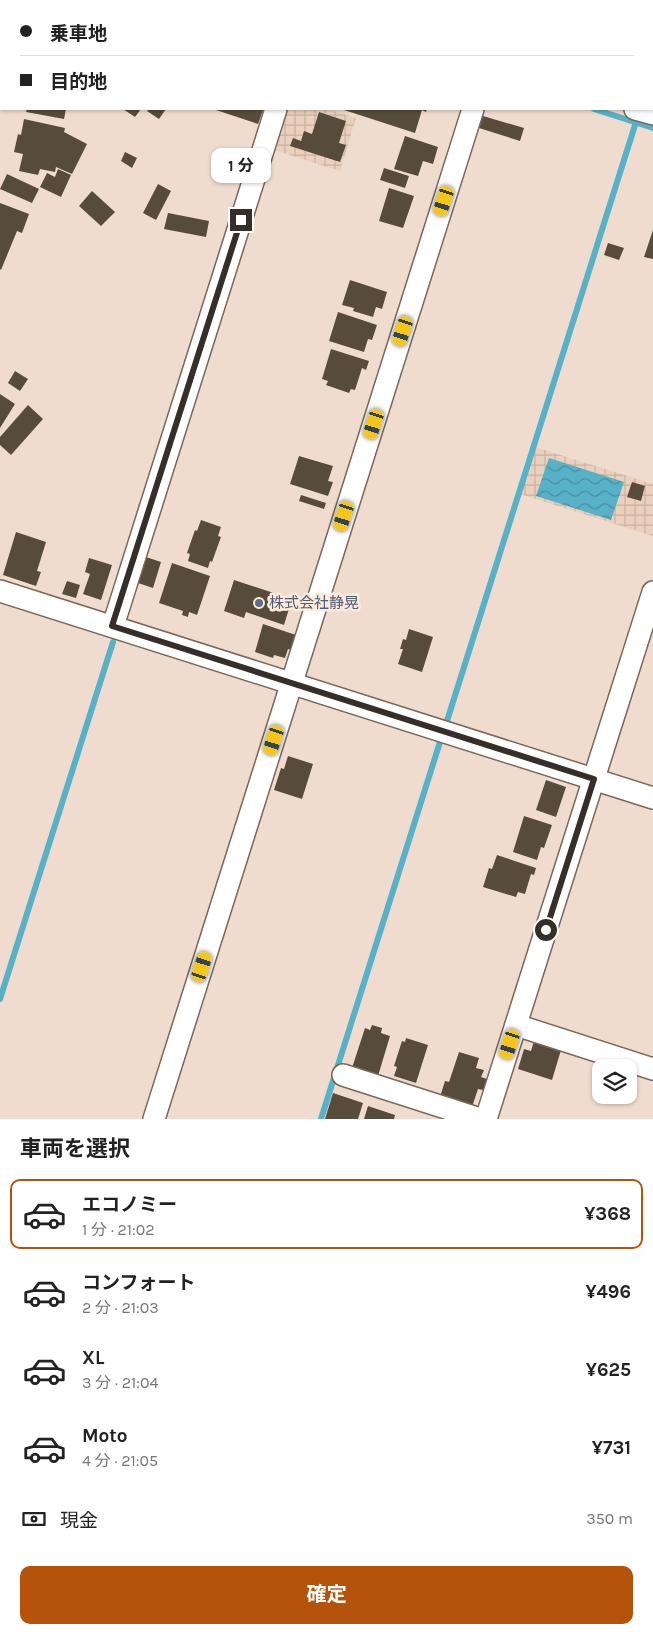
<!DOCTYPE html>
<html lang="ja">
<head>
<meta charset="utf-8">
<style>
	:root { --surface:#fff; --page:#f6f6f6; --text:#222; --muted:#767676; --line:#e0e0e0; --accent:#b45309 }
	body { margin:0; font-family:Karla,"Noto Sans JP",sans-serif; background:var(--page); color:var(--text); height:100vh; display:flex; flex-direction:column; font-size:19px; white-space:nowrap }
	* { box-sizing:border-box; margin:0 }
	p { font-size:16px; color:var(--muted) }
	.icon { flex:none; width:28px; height:28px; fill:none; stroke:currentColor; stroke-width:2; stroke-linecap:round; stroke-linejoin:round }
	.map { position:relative; height:1119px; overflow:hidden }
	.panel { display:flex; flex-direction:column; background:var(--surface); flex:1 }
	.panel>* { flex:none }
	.guide { position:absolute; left:0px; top:0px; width:654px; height:110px; box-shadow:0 1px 4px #0004; display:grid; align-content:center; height:110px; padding:0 20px; background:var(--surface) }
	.buttons { position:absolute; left:592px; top:1059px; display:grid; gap:10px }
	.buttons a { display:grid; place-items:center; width:45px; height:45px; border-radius:10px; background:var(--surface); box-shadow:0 1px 4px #0004; font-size:25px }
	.end { position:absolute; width:22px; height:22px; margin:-11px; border:6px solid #362e29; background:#fff; box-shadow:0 0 0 2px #fff }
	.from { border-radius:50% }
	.bubble { position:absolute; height:35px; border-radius:10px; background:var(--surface); box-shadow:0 1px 4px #0004; font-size:16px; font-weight:700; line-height:35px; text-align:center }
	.car { position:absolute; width:15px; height:30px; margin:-15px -8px; border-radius:6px; box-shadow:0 0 4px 1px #0007; background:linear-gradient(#f5c518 24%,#345 0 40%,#f5c518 0 76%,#345 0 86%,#f5c518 0) }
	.guide b { display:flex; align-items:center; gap:18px; height:48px; font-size:19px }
	.guide b+b { border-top:1px solid var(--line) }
	.guide i { width:12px; height:12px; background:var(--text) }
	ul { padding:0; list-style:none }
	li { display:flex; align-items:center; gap:15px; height:70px; margin:0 10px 8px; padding:0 10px; border:2px solid transparent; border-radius:10px }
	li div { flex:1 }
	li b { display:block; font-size:19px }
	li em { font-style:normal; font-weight:700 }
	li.on { border-color:var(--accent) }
	li>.icon { width:45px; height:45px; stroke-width:1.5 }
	h2 { padding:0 20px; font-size:22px; line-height:60px }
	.pay { display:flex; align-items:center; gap:12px; height:55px; padding:0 20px; font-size:19px }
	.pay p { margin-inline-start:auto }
	.primary-button { display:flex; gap:10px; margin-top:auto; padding:10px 20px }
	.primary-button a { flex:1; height:58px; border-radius:10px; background:var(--accent); color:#fff; font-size:20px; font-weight:700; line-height:58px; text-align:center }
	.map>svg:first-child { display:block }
</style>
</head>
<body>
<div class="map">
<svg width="653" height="1119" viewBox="0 0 653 1119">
	<defs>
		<pattern id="industrial-grid" width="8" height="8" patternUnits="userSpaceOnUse" patternTransform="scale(1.25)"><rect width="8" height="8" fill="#ebd0bd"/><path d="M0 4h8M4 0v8" fill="none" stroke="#cab3a2"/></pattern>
		<pattern id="water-waves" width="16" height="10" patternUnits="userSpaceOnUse" patternTransform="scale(1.25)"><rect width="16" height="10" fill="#57b1c7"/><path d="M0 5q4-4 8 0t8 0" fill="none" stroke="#4990a2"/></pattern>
	</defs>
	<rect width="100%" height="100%" fill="#f0dcce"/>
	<g fill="url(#industrial-grid)">
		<polygon points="284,109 327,109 356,118 340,171 271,149"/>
		<polygon points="535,447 653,484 653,536 520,494"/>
	</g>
	<polygon fill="url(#water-waves)" points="549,458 624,482 611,520 536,496"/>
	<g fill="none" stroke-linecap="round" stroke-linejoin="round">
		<g stroke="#57b1c7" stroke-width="6">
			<polyline points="251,0 255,1"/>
			<polyline points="652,71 653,69"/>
			<polyline points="652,101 653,102"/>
			<polyline points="594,109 653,128"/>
			<polyline points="447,721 636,122"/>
			<polyline points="0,999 113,642"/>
			<polyline points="321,1119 440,742"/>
		</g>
	</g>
	<g fill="#574c3c">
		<polygon points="27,109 66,109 64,119 26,112"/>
		<polygon points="123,109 141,109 135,117"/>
		<polygon points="149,109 166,109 159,119 147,111"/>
		<polygon points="213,109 258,109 263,110 258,124"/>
		<polygon points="341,109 427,109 426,112 422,110 415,133"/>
		<polygon points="319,112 346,121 339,143 346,145 340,162 290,146 293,138 301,141 304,131 312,134"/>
		<polygon points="483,116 524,128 520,141 479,128"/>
		<polygon points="24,119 65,128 64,132 87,144 72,174 56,167 55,172 40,169 38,175 19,171 23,154 14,152 18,134 21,135"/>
		<polygon points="405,136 438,147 433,164 423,161 418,176 394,169"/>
		<polygon points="125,152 137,158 132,168 121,161"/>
		<polygon points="384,168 409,176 405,188 380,180"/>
		<polygon points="58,169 71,175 61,197 40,187 47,173 55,177"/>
		<polygon points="7,174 39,189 32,203 0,189"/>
		<polygon points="158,184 171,191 156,220 143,213"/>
		<polygon points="389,188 414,196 403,228 379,221"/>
		<polygon points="92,191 115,212 101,226 79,206"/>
		<polygon points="0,203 29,214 22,233 17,231 1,270 0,269"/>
		<polygon points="168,213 209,221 206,237 164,229"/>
		<polygon points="653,230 653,259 644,257"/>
		<polygon points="608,243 624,248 619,260 604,255"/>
		<polygon points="350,280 387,292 382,309 376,307 373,317 353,311 354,308 342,305"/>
		<polygon points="338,312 377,325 372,340 368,339 364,352 329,341"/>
		<polygon points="331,349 369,361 366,370 362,368 355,390 351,389 349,393 326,385 328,381 322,379"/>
		<polygon points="15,371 28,379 20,391 8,383"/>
		<polygon points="0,394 15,404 0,428"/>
		<polygon points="28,405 43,419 11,455 0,445 0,437"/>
		<polygon points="299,456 333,466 328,481 333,482 328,496 290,484"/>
		<polygon points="632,482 645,486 641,501 627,497"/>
		<polygon points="301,495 326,503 324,509 299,501"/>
		<polygon points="201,520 221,527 218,536 221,537 212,562 210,561 208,568 188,561 190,554 187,553 195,530 197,531"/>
		<polygon points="16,532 46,542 37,571 41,572 36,586 3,575"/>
		<polygon points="146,557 161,562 153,588 138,583"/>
		<polygon points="89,558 112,565 101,600 83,594 90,574 85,572"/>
		<polygon points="172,563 210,576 197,615 189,612 188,617 182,615 183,611 159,603"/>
		<polygon points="234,580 292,599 284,625 246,612 244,618 224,611"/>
		<polygon points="67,581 80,585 76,598 62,594"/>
		<polygon points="263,624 296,635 291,650 288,649 285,658 274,655 273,658 255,652"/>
		<polygon points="409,629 433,637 422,672 398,664 403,649 400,649 403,639 406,640"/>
		<polygon points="288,756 313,764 302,799 274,790 281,768 284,769"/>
		<polygon points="546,780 566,787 556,817 536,810"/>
		<polygon points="524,816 552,825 544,848 541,847 537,860 513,852"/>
		<polygon points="497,855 536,868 534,875 531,874 525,894 518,892 516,897 483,887 489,868 492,869"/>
		<polygon points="372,1025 382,1028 381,1033 390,1036 378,1076 352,1068 365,1028 370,1030"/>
		<polygon points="406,1038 428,1045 416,1083 394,1076 397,1067 394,1066 402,1041 405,1042"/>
		<polygon points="534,1041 561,1050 552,1080 518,1069 524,1049 531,1051"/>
		<polygon points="459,1052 479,1058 476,1068 484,1070 481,1077 487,1079 483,1090 478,1089 472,1107 440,1097 445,1081 449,1082"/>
		<polygon points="333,1093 363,1103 358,1119 325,1119"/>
		<polygon points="368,1106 395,1115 394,1119 364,1119"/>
	</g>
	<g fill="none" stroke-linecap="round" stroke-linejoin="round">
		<g stroke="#78675a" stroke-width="24">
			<g id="minor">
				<polyline points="292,0 296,1"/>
				<polyline points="48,1 49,0"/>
				<polyline points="339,1 340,0"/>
				<polyline points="507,1 508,0"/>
				<polyline points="0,88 1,85"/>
				<polyline points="635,109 653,114"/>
				<polyline points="0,591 653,798"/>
				<polyline points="113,626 276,109"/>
				<polyline points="516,1025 653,1069"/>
				<polyline points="343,1075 480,1119"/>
				<polyline points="154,1119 473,109"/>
				<polyline points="486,1119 653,592"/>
			</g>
		</g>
		<use href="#minor" stroke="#fff" stroke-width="21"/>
	</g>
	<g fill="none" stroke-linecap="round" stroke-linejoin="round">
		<polyline stroke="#362e29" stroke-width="6" points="241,220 112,626 594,779 546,930"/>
	</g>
	<circle fill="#5c6f8a" stroke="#feeadb" stroke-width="2" cx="259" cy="603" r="5"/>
	<g text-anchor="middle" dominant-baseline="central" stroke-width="5" stroke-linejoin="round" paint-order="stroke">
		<g font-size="15" fill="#4e5e75" stroke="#feeadb" text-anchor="start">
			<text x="269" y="603">株式会社静晃</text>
		</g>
	</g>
</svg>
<div class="buttons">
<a><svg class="icon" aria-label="layers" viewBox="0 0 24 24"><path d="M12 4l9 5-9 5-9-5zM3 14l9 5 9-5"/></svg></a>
</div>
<i class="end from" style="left:546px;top:930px"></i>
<i class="end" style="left:241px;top:220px"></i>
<div class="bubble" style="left:211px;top:148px;width:60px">1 分</div>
<i class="car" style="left:444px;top:201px;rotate:198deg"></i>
<i class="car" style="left:403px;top:331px;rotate:198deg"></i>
<i class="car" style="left:374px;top:424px;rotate:198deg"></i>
<i class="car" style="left:344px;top:516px;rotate:198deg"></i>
<i class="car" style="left:274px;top:740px;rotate:198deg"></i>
<i class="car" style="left:202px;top:967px;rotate:18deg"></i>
<i class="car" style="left:510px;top:1044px;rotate:198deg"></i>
<div class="guide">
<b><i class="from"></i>乗車地</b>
<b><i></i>目的地</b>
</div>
</div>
<section class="panel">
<h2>車両を選択</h2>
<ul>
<li class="on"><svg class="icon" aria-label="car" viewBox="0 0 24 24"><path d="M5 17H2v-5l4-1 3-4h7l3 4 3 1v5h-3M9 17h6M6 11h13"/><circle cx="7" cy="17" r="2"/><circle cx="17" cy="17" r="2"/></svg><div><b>エコノミー</b><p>1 分 · 21:02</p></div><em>¥368</em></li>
<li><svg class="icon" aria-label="car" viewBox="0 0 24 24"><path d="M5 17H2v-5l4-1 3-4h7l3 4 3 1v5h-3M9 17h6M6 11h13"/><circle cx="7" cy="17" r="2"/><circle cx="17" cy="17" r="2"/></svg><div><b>コンフォート</b><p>2 分 · 21:03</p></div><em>¥496</em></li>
<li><svg class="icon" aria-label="car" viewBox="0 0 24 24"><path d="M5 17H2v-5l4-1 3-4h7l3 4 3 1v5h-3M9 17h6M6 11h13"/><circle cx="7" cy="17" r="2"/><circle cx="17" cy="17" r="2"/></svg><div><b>XL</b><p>3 分 · 21:04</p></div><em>¥625</em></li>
<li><svg class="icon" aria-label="car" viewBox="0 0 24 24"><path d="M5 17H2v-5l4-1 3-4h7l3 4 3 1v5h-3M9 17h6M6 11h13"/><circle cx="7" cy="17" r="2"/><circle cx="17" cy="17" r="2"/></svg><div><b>Moto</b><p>4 分 · 21:05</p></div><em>¥731</em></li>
</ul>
<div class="pay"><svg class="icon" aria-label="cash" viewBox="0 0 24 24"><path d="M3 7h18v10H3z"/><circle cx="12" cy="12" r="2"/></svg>現金<p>350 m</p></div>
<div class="primary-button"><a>確定</a></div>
</section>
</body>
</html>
